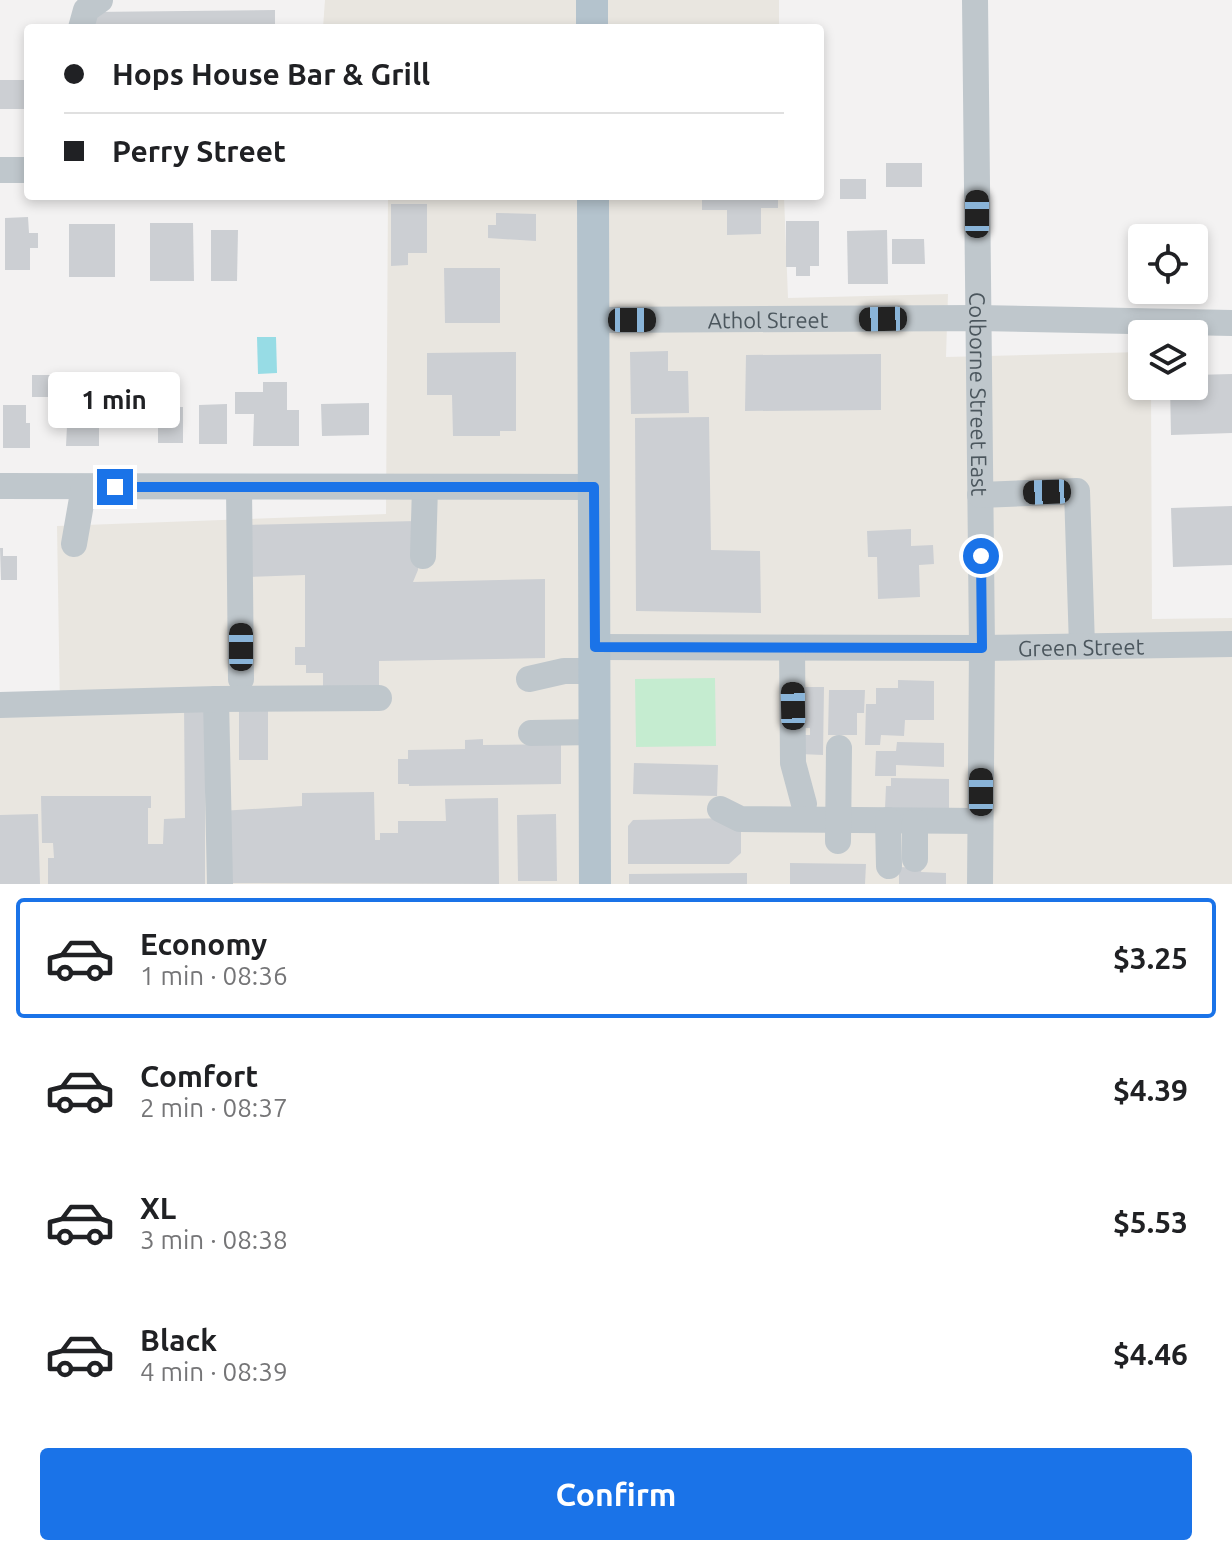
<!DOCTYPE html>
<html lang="en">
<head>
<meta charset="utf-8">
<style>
	:root { --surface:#fff; --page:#f6f6f6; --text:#202124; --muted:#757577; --line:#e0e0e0; --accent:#1a73e8 }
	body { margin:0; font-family:Ubuntu,sans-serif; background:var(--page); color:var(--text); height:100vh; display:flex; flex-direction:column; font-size:30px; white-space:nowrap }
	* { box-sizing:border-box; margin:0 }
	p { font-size:26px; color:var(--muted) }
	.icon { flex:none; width:44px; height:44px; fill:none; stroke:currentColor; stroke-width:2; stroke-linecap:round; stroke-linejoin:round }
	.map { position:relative; height:884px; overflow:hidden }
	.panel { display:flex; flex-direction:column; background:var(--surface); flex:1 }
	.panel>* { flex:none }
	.top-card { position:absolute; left:24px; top:24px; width:800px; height:176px; border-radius:8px; box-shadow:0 4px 12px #0003; display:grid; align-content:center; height:176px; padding:0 40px; background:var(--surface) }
	.buttons { position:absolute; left:1128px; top:224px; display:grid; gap:16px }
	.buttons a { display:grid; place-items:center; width:80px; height:80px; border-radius:8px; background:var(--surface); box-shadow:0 4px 12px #0003; font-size:40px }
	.end { position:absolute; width:36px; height:36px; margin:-18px; border:10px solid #1a73e8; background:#fff; box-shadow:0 0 0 4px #fff }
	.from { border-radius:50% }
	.bubble { position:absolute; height:56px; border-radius:8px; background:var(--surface); box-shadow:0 4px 12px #0003; font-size:26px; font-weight:700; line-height:56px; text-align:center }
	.car { position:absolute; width:24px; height:48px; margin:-24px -12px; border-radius:10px; box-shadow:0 0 6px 2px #0007; background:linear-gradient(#222 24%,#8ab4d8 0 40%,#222 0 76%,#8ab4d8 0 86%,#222 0) }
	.top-card b { display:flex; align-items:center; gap:28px; height:76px; font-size:30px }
	.top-card b+b { border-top:2px solid var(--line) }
	.top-card i { width:20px; height:20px; background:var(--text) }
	ul { padding:14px 0 0; list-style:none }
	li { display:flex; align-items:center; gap:24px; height:120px; margin:0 16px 12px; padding:0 24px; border:4px solid transparent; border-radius:8px }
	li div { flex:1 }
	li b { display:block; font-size:30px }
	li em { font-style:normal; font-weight:700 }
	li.current { border-color:var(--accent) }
	li>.icon { width:72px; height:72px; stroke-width:1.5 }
	.button { display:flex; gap:16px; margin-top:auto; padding:16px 40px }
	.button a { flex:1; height:92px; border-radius:8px; background:var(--accent); color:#fff; font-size:32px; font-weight:700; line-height:92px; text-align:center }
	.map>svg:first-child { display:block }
</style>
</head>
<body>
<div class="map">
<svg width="1232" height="884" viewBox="0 0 1232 884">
	<rect width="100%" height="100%" fill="#f3f2f2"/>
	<g fill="#e9e6e0">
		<polygon points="325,0 779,0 779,28 323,28"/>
		<polygon points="388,196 784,196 788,298 948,294 946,357 1142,352 1142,386 1151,386 1152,619 1232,618 1232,884 0,884 0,709 60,709 57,526 386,514"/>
	</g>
	<polygon fill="#c5ecd0" points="715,678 716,746 636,747 635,679"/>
	<polygon fill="#97dce5" points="257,337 276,337 277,373 258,374"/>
	<g fill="#cccfd3">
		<polygon points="275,10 275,28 91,28 91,12"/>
		<rect x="0" y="80" width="28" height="29"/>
		<rect x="886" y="163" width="36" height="24"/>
		<rect x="840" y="179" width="26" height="20"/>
		<polygon points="702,196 778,196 778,208 761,208 761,234 727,235 727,210 702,210"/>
		<polygon points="391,204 427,204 427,253 408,253 408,265 391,266"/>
		<polygon points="496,213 536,214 536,241 488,238 488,225 496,225"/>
		<polygon points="28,217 29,233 38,233 38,248 30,248 30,270 5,270 5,218"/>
		<polygon points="786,221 819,221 819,266 810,266 810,276 796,276 796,267 786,267"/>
		<polygon points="150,223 193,223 194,281 150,281"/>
		<rect x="69" y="224" width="46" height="53"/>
		<polygon points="211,230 238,230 237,281 211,281"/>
		<polygon points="887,230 888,284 848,284 847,231"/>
		<polygon points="892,239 924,239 925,264 892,264"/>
		<polygon points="444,268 500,268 500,323 445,323"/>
		<polygon points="668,351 668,371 688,371 689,413 631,414 630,352"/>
		<polygon points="516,352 516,431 500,431 500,436 453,436 452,395 427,395 427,353"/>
		<polygon points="881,354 881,410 745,411 746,355"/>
		<polygon points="93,372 118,373 118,394 93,394"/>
		<polygon points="1232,374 1232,433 1171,435 1170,386 1194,386 1194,375"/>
		<polygon points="32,375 57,375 56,397 32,397"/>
		<polygon points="263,382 287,382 287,410 299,410 299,446 253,446 254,414 235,414 235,392 263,392"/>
		<polygon points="158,384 176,384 176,407 183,407 183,443 158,443"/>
		<polygon points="369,403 369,435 322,436 321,404"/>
		<polygon points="227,404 227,444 199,444 199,405"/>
		<polygon points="3,405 26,405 26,423 30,423 30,448 3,448"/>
		<polygon points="71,408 99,408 99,446 66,446 67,426 71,426"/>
		<polygon points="709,417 711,550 760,551 761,613 636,611 635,418"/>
		<polygon points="1232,506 1232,565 1173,567 1171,508"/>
		<polygon points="417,521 418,570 413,582 545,579 545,658 379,661 379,689 323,689 323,673 306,673 306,665 295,665 295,647 305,647 305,575 247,577 246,525"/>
		<polygon points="911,529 911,546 933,545 934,564 919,565 920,597 878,599 877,557 868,557 867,531"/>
		<polygon points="0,548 3,548 3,556 17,556 17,580 1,580"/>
		<polygon points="898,680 934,681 934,720 905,720 904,736 881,735 880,745 865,745 866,704 876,704 876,688 898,688"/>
		<polygon points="801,687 824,687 823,755 800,754 801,735 810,735 810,728 800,728"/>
		<polygon points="829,690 865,690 864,713 857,713 857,735 828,735"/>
		<polygon points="184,703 205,703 205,884 48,884 48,858 54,858 53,843 42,843 41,796 151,796 151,808 148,808 148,844 163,844 164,819 185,818"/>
		<rect x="239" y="707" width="29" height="53"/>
		<polygon points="483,739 483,745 561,744 561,784 409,786 409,784 398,784 398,759 408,759 408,750 465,749 465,740"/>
		<polygon points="897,742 944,743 944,767 896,765 896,776 875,776 876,751 896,751"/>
		<polygon points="634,763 718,765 717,796 633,794"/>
		<polygon points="891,778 949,779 949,810 885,809 886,786 891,786"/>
		<polygon points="374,792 375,840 380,840 380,833 398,833 398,821 446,821 445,799 498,798 499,884 223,883 221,811 302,806 302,793"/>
		<polygon points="38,814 40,884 0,884 0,815"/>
		<polygon points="556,814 557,881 518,881 517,815"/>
		<polygon points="731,818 741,829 741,853 729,864 628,864 628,826 633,820"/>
		<polygon points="790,863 866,864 865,884 790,884"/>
		<polygon points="899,867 922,868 921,872 946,873 946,884 899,884"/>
		<polygon points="747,873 747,884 629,884 629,874"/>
	</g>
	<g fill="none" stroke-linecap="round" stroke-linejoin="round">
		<g stroke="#bfc7cc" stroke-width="26">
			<path id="s1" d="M975,0L982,648L980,884"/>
			<polyline points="81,28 86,10 100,0"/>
			<polyline points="0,170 28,170"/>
			<path id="s2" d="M594,320L978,318L1232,323"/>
			<polyline points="0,486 594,487"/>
			<polyline points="239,487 241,679"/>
			<polyline points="980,495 1077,491 1082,646"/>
			<polyline points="74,544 84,487"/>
			<polyline points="423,556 425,487"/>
			<path id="s3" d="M595,647L982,648L1232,644"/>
			<polyline points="792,648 793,763 804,804"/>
			<polyline points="529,679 564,671 595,671"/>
			<polyline points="216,699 220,884"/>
			<polyline points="0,705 216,699 379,698"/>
			<polyline points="531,733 595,732"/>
			<polyline points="720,809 740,819 980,821"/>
			<polyline points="888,820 889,866"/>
			<polyline points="915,821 915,859"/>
			<polyline points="838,841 839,748"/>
		</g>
		<g stroke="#b4c3cd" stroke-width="32">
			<polyline points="592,0 592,28"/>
			<polyline points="593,196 595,884"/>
		</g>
	</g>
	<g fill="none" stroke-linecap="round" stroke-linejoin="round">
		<polyline stroke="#1a73e8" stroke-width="10" points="115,487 594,487 595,647 982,648 981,556"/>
	</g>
	<g text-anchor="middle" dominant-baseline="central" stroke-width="8" stroke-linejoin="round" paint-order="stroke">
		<g font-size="22" fill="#4b565d" stroke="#fff">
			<text stroke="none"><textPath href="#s2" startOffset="174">Athol Street</textPath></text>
			<text stroke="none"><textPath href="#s1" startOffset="394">Colborne Street East</textPath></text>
			<text stroke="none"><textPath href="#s3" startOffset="486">Green Street</textPath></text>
		</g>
	</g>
</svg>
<div class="buttons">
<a><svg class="icon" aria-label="locate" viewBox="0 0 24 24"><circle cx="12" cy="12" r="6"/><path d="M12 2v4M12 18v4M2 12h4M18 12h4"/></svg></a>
<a><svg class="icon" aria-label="layers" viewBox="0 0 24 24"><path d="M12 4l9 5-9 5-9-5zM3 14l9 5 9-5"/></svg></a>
</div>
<i class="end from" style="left:981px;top:556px"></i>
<i class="end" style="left:115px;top:487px"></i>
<div class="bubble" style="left:48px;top:372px;width:132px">1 min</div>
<i class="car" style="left:977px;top:214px;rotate:0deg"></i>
<i class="car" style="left:883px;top:319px;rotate:269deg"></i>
<i class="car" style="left:632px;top:320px;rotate:90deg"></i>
<i class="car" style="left:1047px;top:492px;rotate:268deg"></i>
<i class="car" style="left:241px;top:647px;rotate:0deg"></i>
<i class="car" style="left:793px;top:706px;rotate:359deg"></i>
<i class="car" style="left:981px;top:792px;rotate:0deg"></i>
<div class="top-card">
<b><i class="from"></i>Hops House Bar &amp; Grill</b>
<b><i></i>Perry Street</b>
</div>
</div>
<section class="panel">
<ul>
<li class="current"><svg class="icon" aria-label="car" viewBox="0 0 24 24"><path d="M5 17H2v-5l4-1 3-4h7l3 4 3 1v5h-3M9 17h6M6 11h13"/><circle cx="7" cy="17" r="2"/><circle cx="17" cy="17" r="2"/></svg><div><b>Economy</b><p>1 min · 08:36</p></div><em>$3.25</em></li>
<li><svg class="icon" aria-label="car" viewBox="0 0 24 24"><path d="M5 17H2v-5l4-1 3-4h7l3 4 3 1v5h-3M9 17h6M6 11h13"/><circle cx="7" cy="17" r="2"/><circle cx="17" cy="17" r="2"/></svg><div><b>Comfort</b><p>2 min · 08:37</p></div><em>$4.39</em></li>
<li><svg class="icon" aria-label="car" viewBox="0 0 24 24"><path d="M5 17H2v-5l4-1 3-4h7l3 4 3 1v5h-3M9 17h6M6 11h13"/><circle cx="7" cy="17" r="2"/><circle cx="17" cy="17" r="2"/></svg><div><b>XL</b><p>3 min · 08:38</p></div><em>$5.53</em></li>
<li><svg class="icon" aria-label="car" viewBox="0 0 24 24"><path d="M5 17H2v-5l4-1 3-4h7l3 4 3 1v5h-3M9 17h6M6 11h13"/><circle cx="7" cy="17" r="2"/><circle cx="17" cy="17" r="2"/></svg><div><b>Black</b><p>4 min · 08:39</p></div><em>$4.46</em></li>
</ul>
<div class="button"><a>Confirm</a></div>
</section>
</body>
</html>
